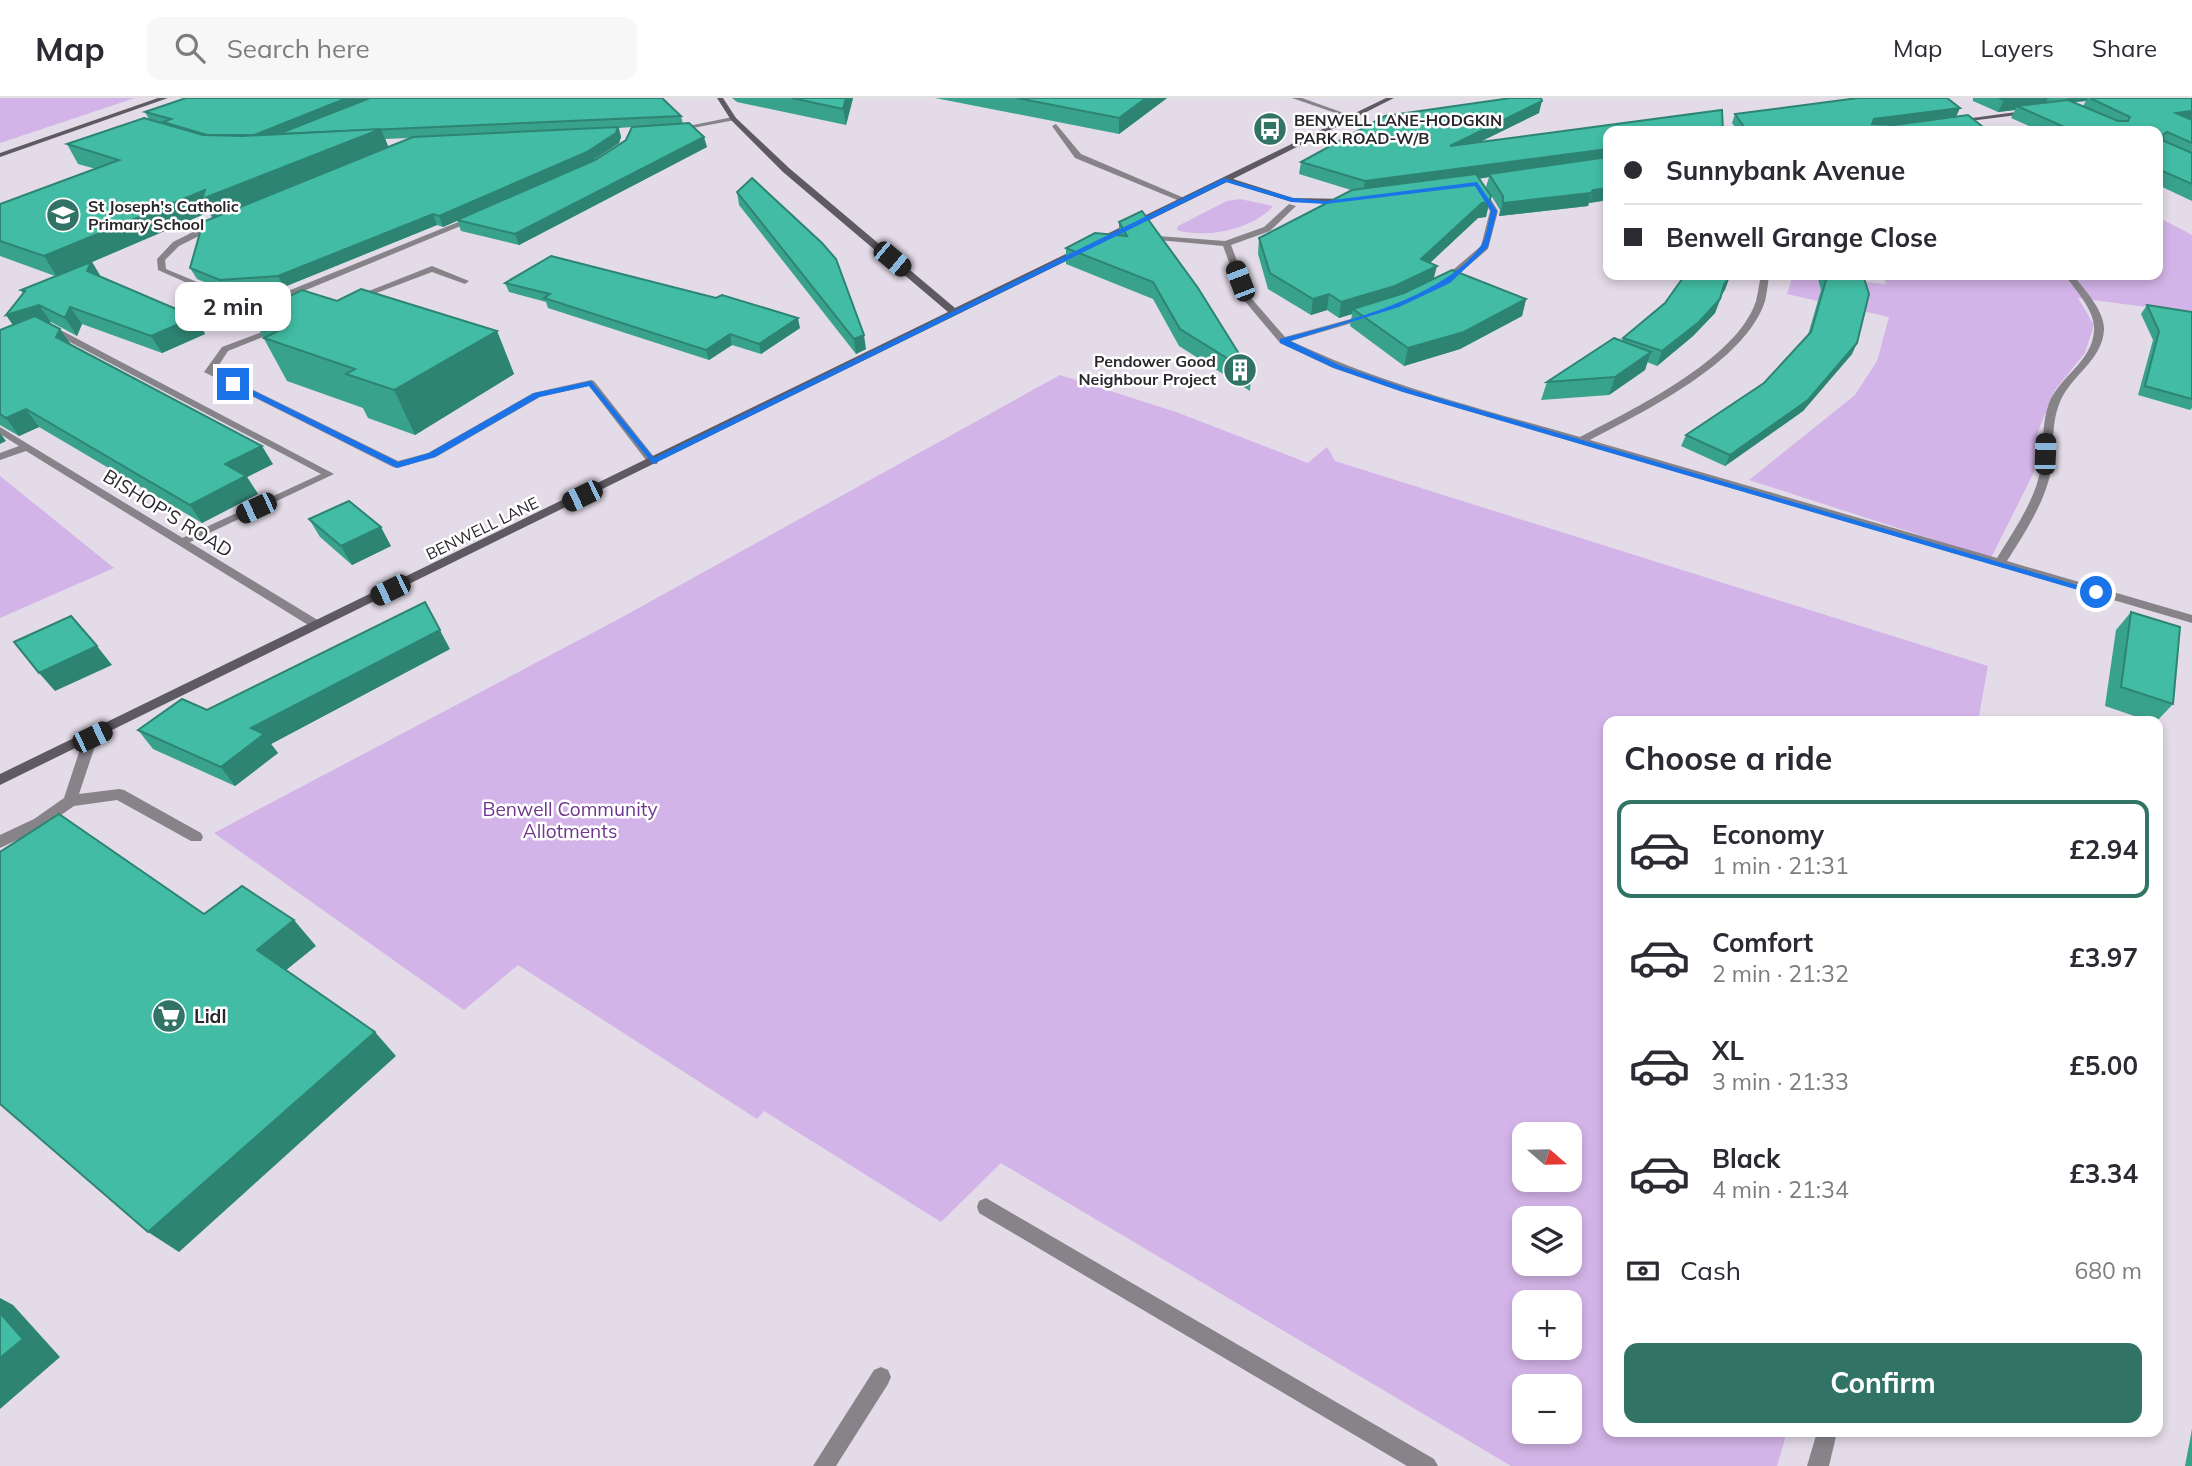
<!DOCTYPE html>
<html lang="en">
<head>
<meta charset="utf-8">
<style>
	:root { --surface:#fff; --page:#f7f7f7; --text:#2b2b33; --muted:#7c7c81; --line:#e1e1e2; --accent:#317466 }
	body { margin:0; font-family:Mulish,sans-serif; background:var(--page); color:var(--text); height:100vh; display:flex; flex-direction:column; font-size:26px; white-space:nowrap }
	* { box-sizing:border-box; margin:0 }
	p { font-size:23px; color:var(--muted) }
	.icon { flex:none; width:38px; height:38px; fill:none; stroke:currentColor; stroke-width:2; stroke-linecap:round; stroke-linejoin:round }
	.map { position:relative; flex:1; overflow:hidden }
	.side { position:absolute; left:1603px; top:618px; width:560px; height:721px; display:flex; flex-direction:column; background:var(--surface); border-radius:14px; box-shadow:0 4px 10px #0003 }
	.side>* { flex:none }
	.top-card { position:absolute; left:1603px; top:28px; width:560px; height:154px; border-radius:14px; box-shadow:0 4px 10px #0003; display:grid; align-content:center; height:154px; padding:0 21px; background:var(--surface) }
	.needle { width:46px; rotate:110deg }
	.fabs { position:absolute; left:1512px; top:1024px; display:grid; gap:14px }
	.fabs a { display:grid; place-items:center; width:70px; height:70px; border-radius:14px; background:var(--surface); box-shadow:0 4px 10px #0003; font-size:35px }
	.end { position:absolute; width:32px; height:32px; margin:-16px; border:9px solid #1a73e8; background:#fff; box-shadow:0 0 0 4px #fff }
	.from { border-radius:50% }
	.bubble { position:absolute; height:49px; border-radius:14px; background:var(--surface); box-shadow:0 4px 10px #0003; font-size:23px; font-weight:700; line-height:49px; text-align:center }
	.car { position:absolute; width:21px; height:42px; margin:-21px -10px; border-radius:9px; box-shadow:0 0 5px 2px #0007; background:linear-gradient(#222 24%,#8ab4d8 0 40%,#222 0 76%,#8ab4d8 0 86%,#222 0) }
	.top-card b { display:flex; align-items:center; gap:24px; height:66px; font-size:26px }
	.top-card b+b { border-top:2px solid var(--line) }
	.top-card i { width:18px; height:18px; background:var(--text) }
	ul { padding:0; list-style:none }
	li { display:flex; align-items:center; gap:21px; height:98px; margin:0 14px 10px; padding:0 7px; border:4px solid transparent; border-radius:14px }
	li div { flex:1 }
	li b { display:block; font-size:26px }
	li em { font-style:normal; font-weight:700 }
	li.active { border-color:var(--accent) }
	li>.icon { width:63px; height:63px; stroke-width:1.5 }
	h2 { padding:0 21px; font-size:32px; line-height:84px }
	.pay { display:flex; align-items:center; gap:18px; height:77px; padding:0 21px; font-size:26px }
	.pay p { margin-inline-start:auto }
	.cta { display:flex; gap:14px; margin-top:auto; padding:14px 21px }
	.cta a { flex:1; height:80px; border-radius:14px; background:var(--accent); color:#fff; font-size:28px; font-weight:700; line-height:80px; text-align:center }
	header { display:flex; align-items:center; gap:42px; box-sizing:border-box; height:98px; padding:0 35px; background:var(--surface); border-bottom:2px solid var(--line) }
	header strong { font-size:33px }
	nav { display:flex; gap:38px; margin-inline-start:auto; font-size:24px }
	.search { width:490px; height:63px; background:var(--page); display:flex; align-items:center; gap:18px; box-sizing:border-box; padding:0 24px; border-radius:14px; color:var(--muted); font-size:26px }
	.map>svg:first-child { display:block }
</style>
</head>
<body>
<header>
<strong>Map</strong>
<div class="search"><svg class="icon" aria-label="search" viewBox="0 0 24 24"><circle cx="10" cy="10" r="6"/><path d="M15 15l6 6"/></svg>Search here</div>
<nav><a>Map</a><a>Layers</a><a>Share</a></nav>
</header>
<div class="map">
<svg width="2192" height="1368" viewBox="0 0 2192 1368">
	<rect width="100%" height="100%" fill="#e3dbe8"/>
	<g fill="#d3b4e8" fill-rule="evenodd">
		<polygon points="0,0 135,0 0,45"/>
		<path d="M1240,101L1273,108C1254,131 1205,141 1177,132L1178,128L1227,103Z"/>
		<polygon points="2158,119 2192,137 2192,215 2078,200 2094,227 2085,255 2055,292 2038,333 2034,374 1991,460 1749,382 1855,297 1877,263 1889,219 1787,196 1793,177 1886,186 1883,177 2158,177"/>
		<path d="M1060,277L1176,314L1308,365L1327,349L1335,363L1988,568L1978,623H1608V1334H1787L1777,1368H1511L1001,1065L941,1124L764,1013L757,1021L518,867L464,912L214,735L615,523ZM1524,1036H1570V1082H1524ZM1570,1120V1166H1524V1120ZM1524,1204H1570V1250H1524ZM1524,1288H1570V1334H1524Z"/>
		<polygon points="0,378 114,470 0,520"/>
	</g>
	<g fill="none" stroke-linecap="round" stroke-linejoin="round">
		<g fill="#878489" fill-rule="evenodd">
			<polygon points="47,228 53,228 334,376 186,446 178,446 178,442 321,376 47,232"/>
			<polygon points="91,634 98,639 79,696 119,691 124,692 201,735 203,739 201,743 191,743 117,702 74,708 44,729 0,750 0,737 34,721 64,700 84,639"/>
			<polygon points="986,1100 1434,1361 1438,1368 1407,1368 979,1115 977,1109 979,1103"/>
			<polygon points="881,1269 888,1272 891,1279 888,1286 836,1368 813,1368 874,1272"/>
			<polygon points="1817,1334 1837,1334 1829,1368 1807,1368"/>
		</g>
		<g fill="#878489" fill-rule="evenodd">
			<polygon points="1292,0 1302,0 1355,19 1350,20"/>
			<polygon points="733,19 735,22 677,33 673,31"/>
			<polygon points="1056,26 1081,56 1189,102 1182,104 1075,60 1052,28"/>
			<polygon points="1480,88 1483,88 1498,113 1488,151 1446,187 1440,187 1440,183 1481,148 1490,113 1476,90"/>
			<path d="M1289,106L1296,108L1270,133L1231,147L1251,200L1285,239L1369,216V220L1291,243C1384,287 1482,311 1580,339C1631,312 1737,262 1756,203C1758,195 1759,186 1761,177H1769C1768,185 1767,195 1765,203C1746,264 1643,314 1590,342L1997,460C2013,434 2034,404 2040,374C2044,351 2041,327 2049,305C2060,278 2092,264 2094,233C2096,213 2075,192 2065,177H2073C2084,191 2105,213 2104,232C2102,263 2071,277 2060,304C2050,327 2055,353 2050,377C2043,408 2023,437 2007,463L2192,517V525L1403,294L1333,270L1280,245L1243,201L1223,148L1158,142L1154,140L1158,138L1225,143L1264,129Z"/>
			<polygon points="473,118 480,120 294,197 244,210 158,172 157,161 173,144 215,123 221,123 221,127 179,148 165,162 166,171 245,204 288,193"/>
			<polygon points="432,168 469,183 465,186 432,174 358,202 351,200"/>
			<polygon points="275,229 283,231 228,253 215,273 398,363 428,355 533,295 591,282 594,283 658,364 657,366 649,366 589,288 540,299 436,359 397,370 393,369 204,274 222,249"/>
			<polygon points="0,329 321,524 323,527 317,531 313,530 26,353 0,362 0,355 19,348 0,336"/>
		</g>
		<g fill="#5e5a61" fill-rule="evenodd">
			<polygon points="158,0 168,0 0,59 0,55"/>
			<polygon points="717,0 723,0 736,20 789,70 955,210 1386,0 1394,0 1233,81 1293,100 1347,101 1350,101 1350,105 1292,104 1227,84 0,687 0,676 948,214 783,74 731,22"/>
			<polygon points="2031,12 2033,15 1954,25 1950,23"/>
		</g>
	</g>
	<g fill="#39a28d" fill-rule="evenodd">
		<polygon points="732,0 853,0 846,27 737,4"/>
		<polygon points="935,0 1167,0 1119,36"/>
		<path d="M1973,0H2192V103L2158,87V33H2040L2011,20L2015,12L1998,14L1973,3ZM2086,3L2083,8L2074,4Z"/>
		<path d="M145,14L681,18L683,26L707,49L519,147L461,133L457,122L595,62L626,42L632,29L619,30L621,39L619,45L590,64L443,129L437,127L284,189L226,193L197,181L190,170L213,120L209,114L92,164L101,179L195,219L205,236L162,255L82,226L77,238L51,224L49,225L60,231L71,247L273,366L247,379L258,396L202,425L39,329L19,338L0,327V232L13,227L6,217L23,196L21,192L55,178L0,158V106L96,71L78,66L67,46L149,21ZM410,40L388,49L385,41Z"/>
		<polygon points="1539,15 1482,43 1608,33 1608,102 1589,105 1588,108 1499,118 1500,112 1486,89 1489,79 1479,81 1491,98 1486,119 1478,120 1430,165 1434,181 1526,201 1522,218 1460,251 1404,268 1350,228 1352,216 1339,220 1327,212 1311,217 1268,191 1258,156 1259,140 1351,92 1299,76 1301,64"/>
		<polygon points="1735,16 1956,19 1988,33 1738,33 1732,25"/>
		<polygon points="737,94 866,251 856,256 739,107"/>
		<polygon points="1119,124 1251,275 1250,293 1179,248 1153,201 1066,166 1066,150 1119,137"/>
		<polygon points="1684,177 1730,177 1715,215 1693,238 1657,268 1647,264 1645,272 1609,297 1541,302 1547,284 1622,243 1623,240 1665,205 1682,181"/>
		<polygon points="1817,177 1863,177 1852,256 1803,313 1725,368 1681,348 1686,337 1764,285 1808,237 1821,192"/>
		<polygon points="505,185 800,230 761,256 732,247 709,262 548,210 546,204 509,194"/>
		<polygon points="337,203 497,233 514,276 415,337 368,320 363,310 287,283 251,217"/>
		<polygon points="2147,207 2192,214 2192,310 2190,312 2138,297 2153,242 2141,216"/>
		<polygon points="309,421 391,448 352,467 320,439"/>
		<polygon points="2131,514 2173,606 2157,623 2149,623 2105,608 2116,532"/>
		<polygon points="450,551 271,646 278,655 235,688 153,651 138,632"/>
		<polygon points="2192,1331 2192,1368 2185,1368"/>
	</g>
	<g fill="#2e8473">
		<polygon points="347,0 373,0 283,36 252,38"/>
		<polygon points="846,0 853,0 846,27 843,11"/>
		<polygon points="1146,0 1167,0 1119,36 1119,20"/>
		<polygon points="2020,0 2048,0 2044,8 2017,8 2015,12 1998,14 2004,2"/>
		<polygon points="2068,0 2088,0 2086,3 2065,5"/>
		<polygon points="1542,3 1539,15 1447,60 1450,48"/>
		<polygon points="1960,10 1956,19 1870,30 1874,21"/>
		<polygon points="2192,13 2192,24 2176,15"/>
		<polygon points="618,29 621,39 619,45 590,64 443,129 439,118"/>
		<polygon points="381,31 389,50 213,121 209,114 92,164 102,181 57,179 44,158 205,92"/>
		<polygon points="704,39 707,49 519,147 515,136"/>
		<polygon points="1608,51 1608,63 1489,76 1489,79 1363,96 1365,83"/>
		<polygon points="1608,90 1608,102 1589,105 1593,92"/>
		<polygon points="1591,95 1588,108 1499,118 1503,105"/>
		<polygon points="1489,104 1486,119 1478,120 1418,176 1437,168 1433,183 1392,204 1353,211 1352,216 1339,220 1341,204 1421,161 1482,105"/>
		<polygon points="433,116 437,127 284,189 278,178"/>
		<polygon points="1730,178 1725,192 1718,201 1724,187"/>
		<polygon points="1329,196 1327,212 1311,217 1313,201"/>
		<polygon points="1526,201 1522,218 1460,251 1404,268 1408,250"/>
		<polygon points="1720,201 1715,215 1693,238 1657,268 1662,253"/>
		<polygon points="39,207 51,224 18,234 6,217"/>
		<polygon points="70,209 82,226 77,238 65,220"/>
		<polygon points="195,219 205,236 162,255 151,238"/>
		<polygon points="798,220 800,230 761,256 759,246"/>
		<polygon points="60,231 72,248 56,239"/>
		<polygon points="497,233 514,276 415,337 394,292"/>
		<polygon points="730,236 732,247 709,262 706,252"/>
		<polygon points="864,237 866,251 856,256 854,241"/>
		<polygon points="1857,245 1852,256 1803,313 1725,368 1730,357"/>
		<polygon points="1651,254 1645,272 1609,297 1615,279"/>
		<polygon points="26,311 39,329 19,338 6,320"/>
		<polygon points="0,335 6,343 0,346"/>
		<polygon points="262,348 273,366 247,379 258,396 202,425 190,407 225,366"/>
		<polygon points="381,429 391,448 352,467 341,448"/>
		<polygon points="425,504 450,551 271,646 278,655 235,688 221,669 251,630"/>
		<polygon points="97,548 112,567 55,593 39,575"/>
		<polygon points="294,822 316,848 280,877 257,852"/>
		<polygon points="375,934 396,958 179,1154 148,1134"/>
		<polygon points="0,1200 13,1207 60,1259 0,1311"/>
	</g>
	<g fill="#42bca4" stroke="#2e8473" stroke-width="2">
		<polygon points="186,0 347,0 254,37 207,37 163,24 171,21 145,14"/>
		<polygon points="370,0 662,0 681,18 278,36"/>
		<polygon points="792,0 846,0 843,11"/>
		<polygon points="1017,0 1146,0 1119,20"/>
		<polygon points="1511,0 1541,0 1542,3 1450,48 1722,12 1723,33 1608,33 1608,51 1365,83 1301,64 1385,18"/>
		<polygon points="1858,0 1947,0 1960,10 1874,21 1872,26 1894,27 1968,17 1988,33 1747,33 1735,16"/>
		<polygon points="1999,0 2020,0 2004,2"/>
		<polygon points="2090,0 2192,0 2192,13 2176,15 2192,22 2192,45 2167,34 2163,37 2164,43 2192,55 2192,86 2158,71 2158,33 2073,33 2017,8 2068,2 2118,23 2128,23 2130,19"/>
		<polygon points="144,20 203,37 242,38 381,31 202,101 205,92 44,158 0,143 0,106 119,62 67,46"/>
		<polygon points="689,25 704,39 515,136 457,122 595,62 626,42 632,29"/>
		<polygon points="618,29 616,35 587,54 439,118 433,116 278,178 220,182 190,170 203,124 413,39"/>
		<polygon points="1608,59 1608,90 1593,92 1591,95 1503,105 1503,98 1489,76"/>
		<polygon points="1476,76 1491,98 1489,104 1482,105 1421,161 1437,168 1395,188 1341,204 1329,196 1313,201 1270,175 1259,140 1352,92"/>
		<polygon points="752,80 822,145 836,161 864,237 854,241 737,94"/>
		<polygon points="1142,113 1198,190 1251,275 1180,231 1153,184 1066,150 1095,135 1127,138 1119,124"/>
		<polygon points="551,158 716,200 722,197 798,220 759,246 730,236 706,252 544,200 550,196 505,185"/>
		<polygon points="91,164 87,173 195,219 151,238 70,209 65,220 39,207 6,217 25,193 21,192"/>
		<polygon points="1452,172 1526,201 1464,234 1408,250 1353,211 1404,195"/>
		<polygon points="1685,177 1730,177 1730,178 1724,187 1720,201 1699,224 1662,253 1623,240 1665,205"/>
		<polygon points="1824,177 1863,177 1869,196 1857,245 1808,302 1730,357 1686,337 1764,285 1811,234 1826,182"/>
		<polygon points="361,191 497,233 394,292 346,276 355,271 264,240 286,229 251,217 302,192 337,203"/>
		<polygon points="2147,207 2192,214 2192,301 2145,288 2159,233"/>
		<polygon points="35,218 60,231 56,239 262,348 225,366 246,378 190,407 26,311 6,320 0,316 0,232"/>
		<polygon points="1614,240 1651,254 1615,279 1547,284"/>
		<polygon points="349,403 381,429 341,448 309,421"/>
		<polygon points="425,504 440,532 251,630 264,636 221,669 138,632 182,601 207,612"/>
		<polygon points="2131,514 2180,529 2173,606 2121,589"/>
		<polygon points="71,518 97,548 39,575 14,544"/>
		<polygon points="59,716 204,816 242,788 294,822 257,852 375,934 148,1134 0,1006 0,754"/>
		<polygon points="0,1215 23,1241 0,1260"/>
	</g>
	<path fill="#1a73e8" d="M1224,80L1293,100L1325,103L1477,84L1497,113L1488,149L1450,185L1399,209L1290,243L1339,267L1408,291L2101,494L2092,496L1403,294L1334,270L1280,245V241C1341,225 1442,201 1480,149C1487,140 1488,123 1491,113L1475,88L1325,106L1292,104L1226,84L653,366L589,288L539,299L435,359L397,370L229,286L236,284L398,364L429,355L534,295L591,283L654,360Z"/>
	<defs>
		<g id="bus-disc" transform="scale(1.75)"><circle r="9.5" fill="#317466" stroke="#fff"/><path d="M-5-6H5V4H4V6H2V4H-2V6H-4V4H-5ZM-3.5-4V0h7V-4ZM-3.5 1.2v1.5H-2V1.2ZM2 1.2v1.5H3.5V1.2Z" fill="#fff"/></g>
		<g id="school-disc" transform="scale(1.75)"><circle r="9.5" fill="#317466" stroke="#fff"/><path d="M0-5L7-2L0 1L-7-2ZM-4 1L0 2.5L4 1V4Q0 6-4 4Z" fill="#fff"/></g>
		<g id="building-disc" transform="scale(1.75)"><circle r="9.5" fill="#317466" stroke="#fff"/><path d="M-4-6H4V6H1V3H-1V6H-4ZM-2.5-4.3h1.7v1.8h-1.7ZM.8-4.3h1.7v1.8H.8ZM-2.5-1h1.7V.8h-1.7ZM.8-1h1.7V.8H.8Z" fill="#fff"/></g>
		<g id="supermarket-disc" transform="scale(1.75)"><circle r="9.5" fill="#317466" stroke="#fff"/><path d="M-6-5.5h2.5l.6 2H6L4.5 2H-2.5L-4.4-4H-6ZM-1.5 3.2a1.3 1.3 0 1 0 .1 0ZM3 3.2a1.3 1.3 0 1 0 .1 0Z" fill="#fff"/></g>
	</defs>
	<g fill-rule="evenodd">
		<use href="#bus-disc" x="1270" y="31"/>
		<use href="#school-disc" x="63" y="117"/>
		<use href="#building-disc" x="1240" y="272"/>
		<use href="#supermarket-disc" x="169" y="918"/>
	</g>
	<g text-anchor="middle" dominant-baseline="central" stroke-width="5" stroke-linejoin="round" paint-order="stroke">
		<g font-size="16" font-weight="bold" fill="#2a272c" stroke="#fff" text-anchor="start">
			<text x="1294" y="22">BENWELL LANE-HODGKIN<tspan x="1294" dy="18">PARK ROAD-W/B</tspan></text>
			<text x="88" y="108">St Joseph's Catholic<tspan x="88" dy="18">Primary School</tspan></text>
			<text x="1216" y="263" text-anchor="end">Pendower Good<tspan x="1216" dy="18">Neighbour Project</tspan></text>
		</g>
		<g font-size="16" fill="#2a272c" stroke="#fff">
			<text transform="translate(482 430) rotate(-26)">BENWELL LANE</text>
		</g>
		<g font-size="19" fill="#2a272c" stroke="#fff">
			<text transform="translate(168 415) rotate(32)">BISHOP'S ROAD</text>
		</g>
		<g font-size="19" fill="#6e368d" stroke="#fff">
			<text x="570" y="711">Benwell Community<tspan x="570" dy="22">Allotments</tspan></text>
		</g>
		<g font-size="19" font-weight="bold" fill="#2a272c" stroke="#fff" text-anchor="start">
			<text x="194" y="918">Lidl</text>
		</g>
	</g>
</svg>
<div class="fabs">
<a><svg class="needle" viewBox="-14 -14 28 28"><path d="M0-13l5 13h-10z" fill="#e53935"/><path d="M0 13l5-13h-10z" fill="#7c7c81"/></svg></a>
<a><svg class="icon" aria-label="layers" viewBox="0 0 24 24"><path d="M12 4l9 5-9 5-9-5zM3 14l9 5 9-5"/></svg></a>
<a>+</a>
<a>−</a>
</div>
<i class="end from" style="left:2096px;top:494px"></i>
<i class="end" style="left:233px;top:286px"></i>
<div class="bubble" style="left:175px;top:184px;width:116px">2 min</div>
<i class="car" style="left:892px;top:161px;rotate:130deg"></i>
<i class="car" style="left:1240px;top:183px;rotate:339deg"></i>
<i class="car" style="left:2045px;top:356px;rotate:2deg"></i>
<i class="car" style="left:582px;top:398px;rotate:244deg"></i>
<i class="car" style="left:256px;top:410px;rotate:245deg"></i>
<i class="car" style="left:390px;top:492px;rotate:244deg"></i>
<i class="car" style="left:92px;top:639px;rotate:64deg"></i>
<div class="top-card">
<b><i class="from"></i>Sunnybank Avenue</b>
<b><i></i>Benwell Grange Close</b>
</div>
<section class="side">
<h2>Choose a ride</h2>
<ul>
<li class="active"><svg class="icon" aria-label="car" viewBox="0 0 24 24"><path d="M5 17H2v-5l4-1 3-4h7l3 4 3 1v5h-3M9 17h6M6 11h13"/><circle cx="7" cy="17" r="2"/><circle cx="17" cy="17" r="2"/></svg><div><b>Economy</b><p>1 min · 21:31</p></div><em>£2.94</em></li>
<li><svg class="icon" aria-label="car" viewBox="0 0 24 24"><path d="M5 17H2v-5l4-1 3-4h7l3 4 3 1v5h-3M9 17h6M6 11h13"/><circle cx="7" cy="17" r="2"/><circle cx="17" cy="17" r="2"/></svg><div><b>Comfort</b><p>2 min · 21:32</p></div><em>£3.97</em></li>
<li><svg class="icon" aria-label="car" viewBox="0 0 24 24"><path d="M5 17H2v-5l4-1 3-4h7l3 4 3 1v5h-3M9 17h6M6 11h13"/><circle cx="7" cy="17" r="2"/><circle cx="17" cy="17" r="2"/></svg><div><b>XL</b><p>3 min · 21:33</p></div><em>£5.00</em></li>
<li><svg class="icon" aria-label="car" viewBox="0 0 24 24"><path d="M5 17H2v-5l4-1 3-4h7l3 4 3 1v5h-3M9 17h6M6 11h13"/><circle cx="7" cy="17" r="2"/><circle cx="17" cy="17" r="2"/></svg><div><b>Black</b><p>4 min · 21:34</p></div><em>£3.34</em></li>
</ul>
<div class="pay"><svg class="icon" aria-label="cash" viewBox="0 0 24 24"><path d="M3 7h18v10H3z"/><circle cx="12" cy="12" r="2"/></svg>Cash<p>680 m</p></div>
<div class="cta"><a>Confirm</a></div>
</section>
</div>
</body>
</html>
